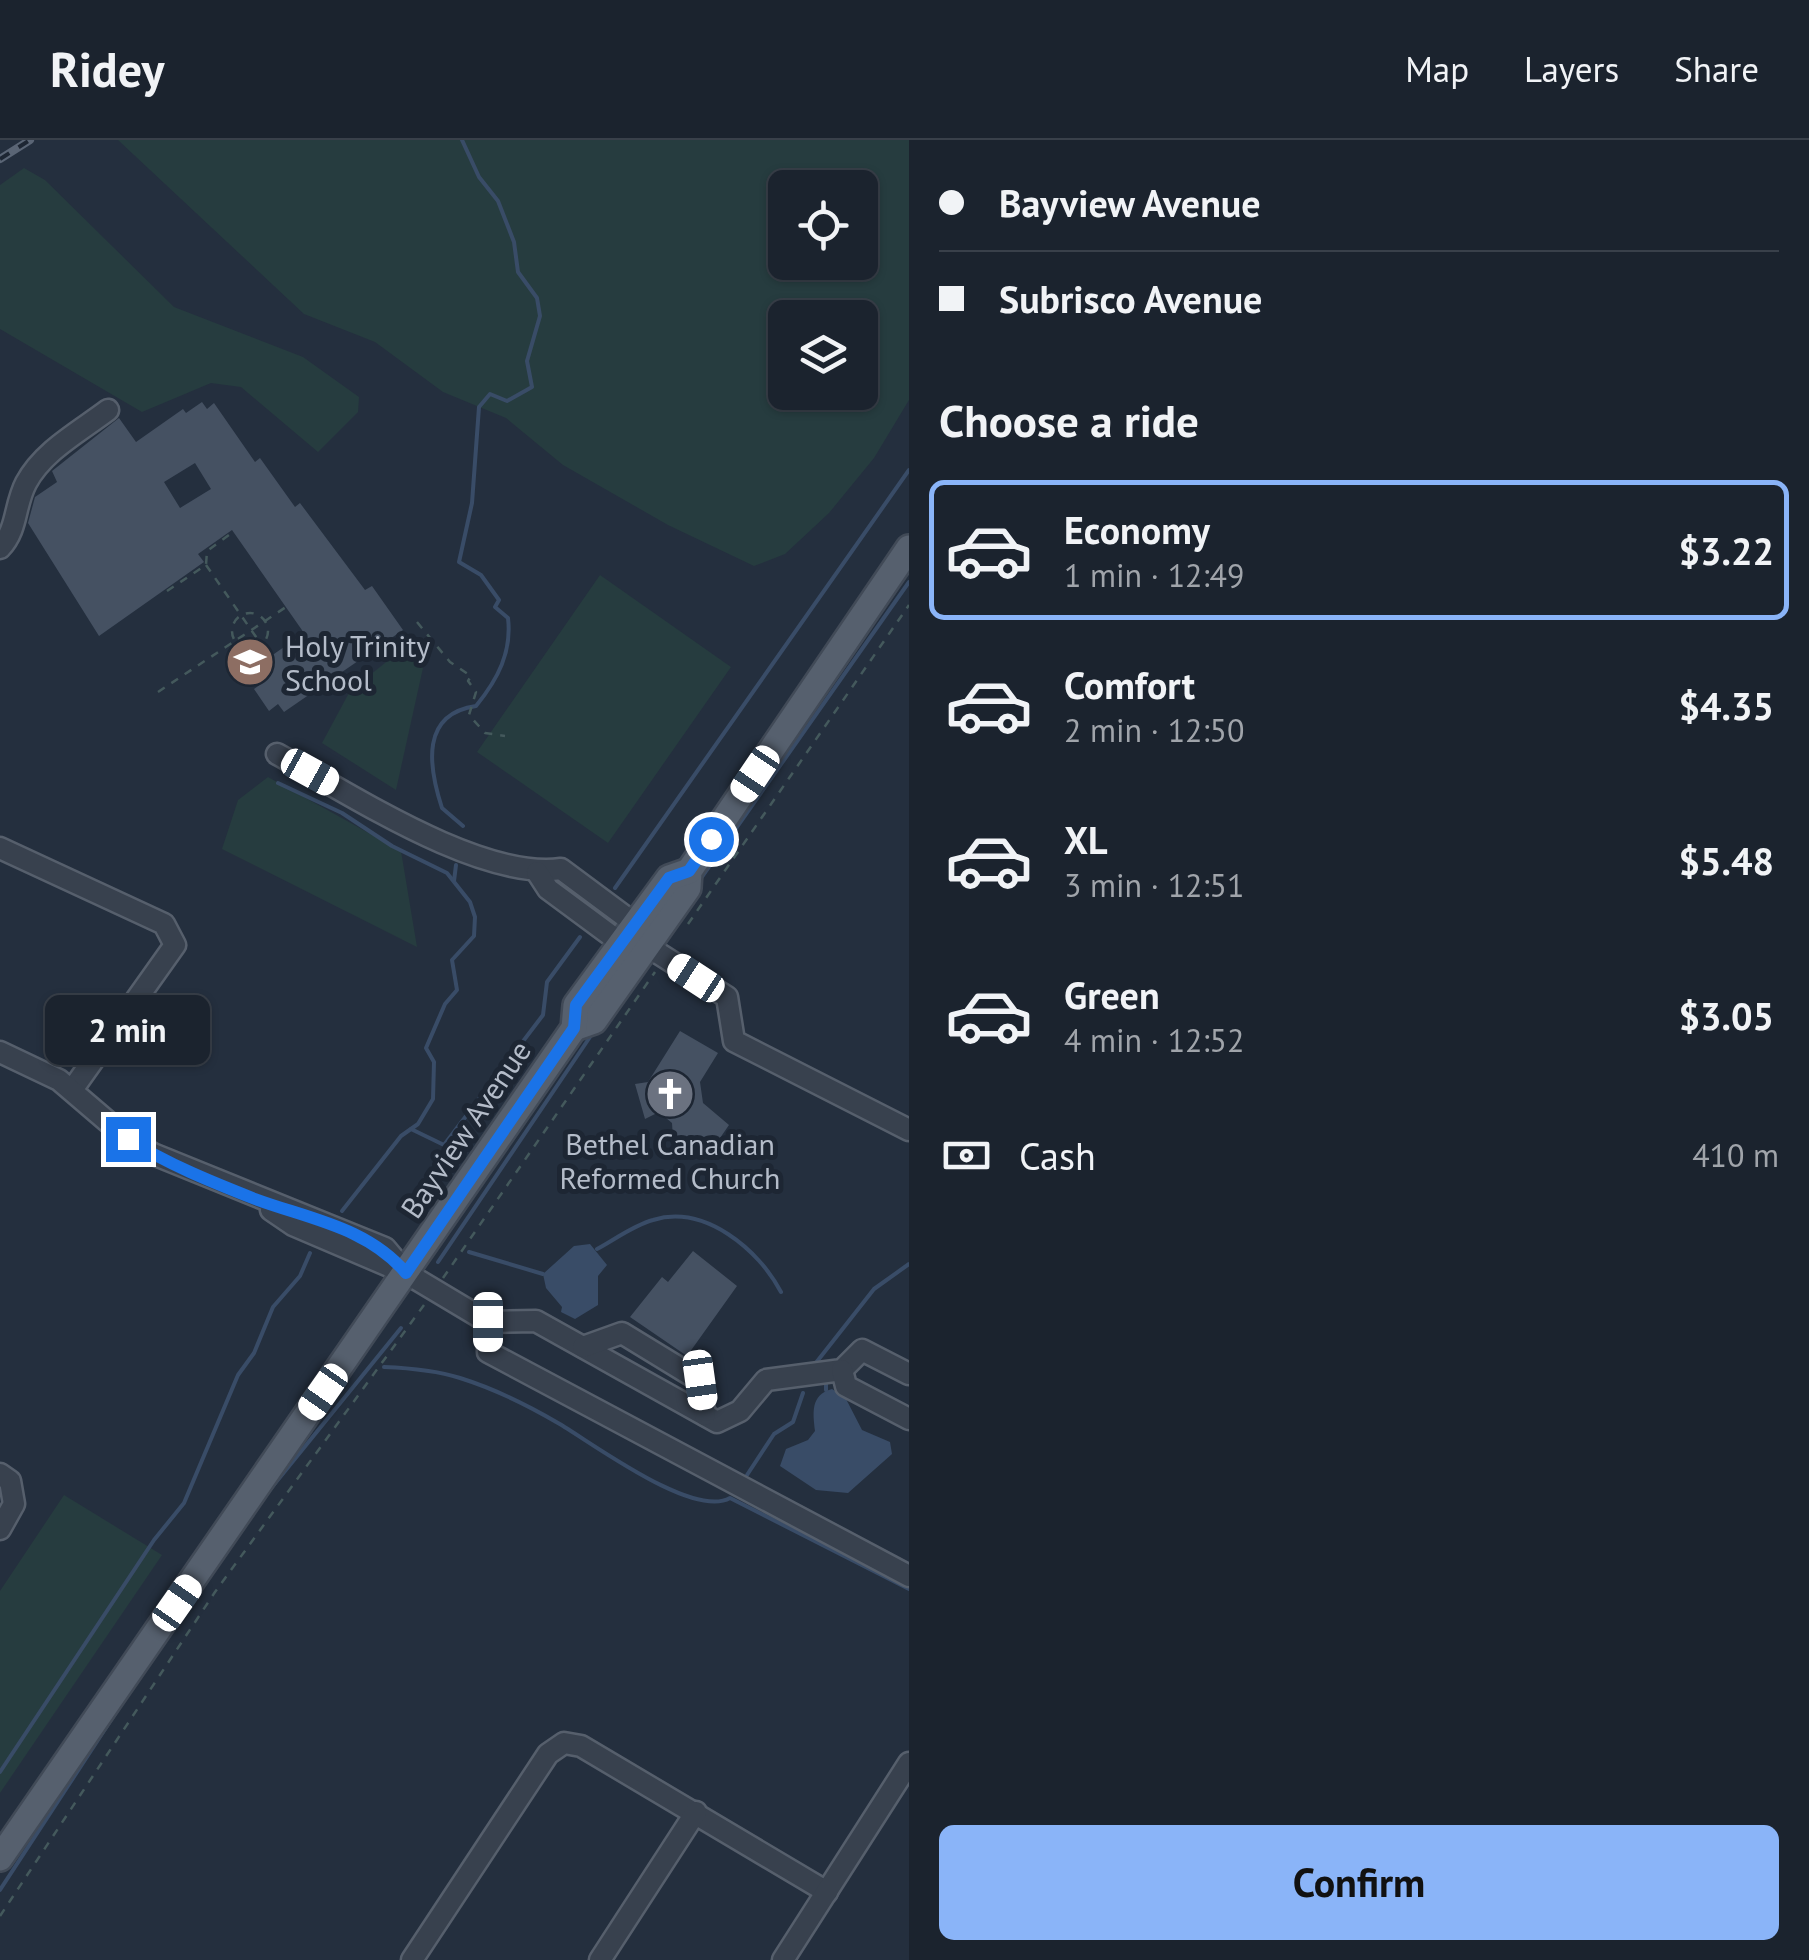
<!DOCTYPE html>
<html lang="en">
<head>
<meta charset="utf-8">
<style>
	:root { --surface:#1b232e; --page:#282f3a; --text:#f1f3f6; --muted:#a0a4aa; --line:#39404a; --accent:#8ab4f8 }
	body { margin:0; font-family:"PT Sans",sans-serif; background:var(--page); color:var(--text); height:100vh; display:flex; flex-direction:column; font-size:38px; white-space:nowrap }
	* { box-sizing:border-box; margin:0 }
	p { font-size:32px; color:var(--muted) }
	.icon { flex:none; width:55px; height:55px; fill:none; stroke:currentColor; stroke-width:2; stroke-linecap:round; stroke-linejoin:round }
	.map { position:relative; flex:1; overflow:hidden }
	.panel { display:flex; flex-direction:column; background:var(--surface); width:900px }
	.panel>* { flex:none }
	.top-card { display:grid; align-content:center; height:220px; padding:0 30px; background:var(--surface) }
	.buttons { position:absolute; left:768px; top:30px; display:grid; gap:20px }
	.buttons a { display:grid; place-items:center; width:110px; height:110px; border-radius:15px; background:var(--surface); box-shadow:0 2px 8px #0004,0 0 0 2px var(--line); font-size:50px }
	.end { position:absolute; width:45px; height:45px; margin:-22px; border:12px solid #1a73e8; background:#fff; box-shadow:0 0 0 5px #fff }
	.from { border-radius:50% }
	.bubble { position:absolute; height:70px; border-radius:15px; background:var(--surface); box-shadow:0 2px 8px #0004,0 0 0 2px var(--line); font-size:32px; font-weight:700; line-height:70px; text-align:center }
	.car { position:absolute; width:30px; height:60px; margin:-30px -15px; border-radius:12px; box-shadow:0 0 8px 2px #0007; background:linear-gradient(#fff 24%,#345 0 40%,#fff 0 76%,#345 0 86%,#fff 0) }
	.top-card b { display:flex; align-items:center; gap:35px; height:95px; font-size:38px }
	.top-card b+b { border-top:2px solid var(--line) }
	.top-card i { width:25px; height:25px; background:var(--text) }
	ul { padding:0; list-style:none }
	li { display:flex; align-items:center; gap:30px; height:140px; margin:0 20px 15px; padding:0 10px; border:5px solid transparent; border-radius:15px }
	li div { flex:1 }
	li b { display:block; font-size:38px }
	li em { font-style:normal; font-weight:700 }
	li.active { border-color:var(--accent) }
	li>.icon { width:90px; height:90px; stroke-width:1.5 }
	h2 { padding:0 30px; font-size:45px; line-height:120px }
	.pay { display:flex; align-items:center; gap:25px; height:110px; padding:0 30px; font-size:38px }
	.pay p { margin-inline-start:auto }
	.button { display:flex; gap:20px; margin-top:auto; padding:20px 30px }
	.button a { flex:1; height:115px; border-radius:15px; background:var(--accent); color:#111; font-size:40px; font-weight:700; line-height:115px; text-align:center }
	header { display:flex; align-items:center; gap:60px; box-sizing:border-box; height:140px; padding:0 50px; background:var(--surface); border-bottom:2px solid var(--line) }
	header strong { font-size:48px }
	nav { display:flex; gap:55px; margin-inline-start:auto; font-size:35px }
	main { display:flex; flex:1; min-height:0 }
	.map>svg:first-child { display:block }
</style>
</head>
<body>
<header>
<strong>Ridey</strong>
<nav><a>Map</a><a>Layers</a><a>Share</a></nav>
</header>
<main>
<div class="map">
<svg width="909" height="1820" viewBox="0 0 909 1820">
	<rect width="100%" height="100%" fill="#242f3e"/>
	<g fill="#263c3f" fill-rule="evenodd">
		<path d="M118,0H909V260L874,318L829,373L785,414L754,426L668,385L563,325L506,278L443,252L375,202L304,174ZM785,48H860V122H785ZM785,178H860V252H785Z"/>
		<polygon points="24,28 45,40 174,167 303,217 359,257 358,272 318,312 241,247 211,243 142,272 0,189 0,45"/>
		<polygon points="600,435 731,527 608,703 477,612"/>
		<polygon points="410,503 423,528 396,650 322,603 350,551"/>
		<polygon points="268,637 401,711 417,807 222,709 238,660"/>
		<polygon points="64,1355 162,1415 0,1653 0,1451"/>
	</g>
	<g fill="#394c67">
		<polygon points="590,1104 607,1125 598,1136 598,1165 575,1179 561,1172 562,1167 546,1148 543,1134 574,1106"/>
		<path d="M832,1249L845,1257L862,1290L890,1302L892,1314L848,1353L816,1350L780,1326L786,1309L808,1300L815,1291C813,1273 810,1255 832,1249Z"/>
	</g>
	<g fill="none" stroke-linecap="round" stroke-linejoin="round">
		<g stroke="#394c67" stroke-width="4">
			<path d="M462,0L479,37L498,61L514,102L518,132L537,158L540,176L527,221L532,247L507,261L490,254L479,267L472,363L459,422L481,435L499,460L495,467L508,478C512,512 498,539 476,566C421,574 428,625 442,668L463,686"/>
			<polyline points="278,643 342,673 392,706 447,733 470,762 475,777 474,796 452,820 457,850 445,864 426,908 434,922 433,959 418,984 401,996 342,1071"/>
			<polyline points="454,741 456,725"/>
			<polyline points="699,741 909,442"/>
			<polyline points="615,748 909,330"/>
			<polyline points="411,989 444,1005 543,875 547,842 580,797"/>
			<path d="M597,1109C614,1100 634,1085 653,1080C705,1064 759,1110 781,1152"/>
			<polyline points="469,1112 543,1134"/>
			<polyline points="438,1122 592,894"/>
			<polyline points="815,1224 874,1149 909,1124"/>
			<path d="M384,1227C410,1228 435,1230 460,1238C492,1248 529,1266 558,1283C591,1302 693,1379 730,1358L909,1449"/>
			<polyline points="826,1250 826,1244"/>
			<polyline points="747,1335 774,1294 793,1282 803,1253"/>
			<polyline points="268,1352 401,1188"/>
			<polyline points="0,1632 154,1400 184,1363 238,1235 254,1213 273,1167 300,1136 310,1113"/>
			<polyline points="0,1750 126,1557"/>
		</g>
	</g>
	<g fill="#455162" fill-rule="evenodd">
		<path d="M202,262L207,269L214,263L255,322L260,318L295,367L300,363L365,450L372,446L403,490L284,572L278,564L269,571L254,549L261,544L251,530L304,493L232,390L198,414L204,422L99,496L28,383L35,357L57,342L52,331L119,278L136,302L183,269L186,273ZM195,323L211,349L180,368L164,342Z"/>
		<polygon points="680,891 718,913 700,942 703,963 729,985 711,1011 706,1006 698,1015 673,999 672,983 659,972 645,979 635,944 648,942"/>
		<polygon points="693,1111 737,1146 687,1216 630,1177 662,1137 668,1142"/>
	</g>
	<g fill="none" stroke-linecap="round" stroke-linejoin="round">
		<g stroke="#565f6c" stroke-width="25">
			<g id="minor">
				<path d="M0,408C18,389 14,366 26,343C43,311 79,292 108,270"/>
				<path d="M277,614C349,653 479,740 561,729L635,784L642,797"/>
				<polyline points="0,708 164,784 175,805 72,950"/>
				<polyline points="537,732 548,749 621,803 647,806 727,857 734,901 909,990"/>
				<polyline points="0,912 59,940 128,999 153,1014 385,1108 406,1133 488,1182 488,1212 909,1436"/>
				<polyline points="271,1070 293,1085 403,1132"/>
				<polyline points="488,1182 536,1181 717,1282 740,1271 766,1240 842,1230 862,1210 909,1234"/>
				<polyline points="583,1207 622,1193 699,1240 705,1275"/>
				<polyline points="842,1230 846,1246 909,1279"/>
				<polyline points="0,1334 10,1341 14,1364 0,1389"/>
				<polyline points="412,1820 548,1614 564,1603 581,1606 827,1752"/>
				<polyline points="600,1820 696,1672"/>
				<polyline points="783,1820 909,1623"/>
			</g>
		</g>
		<g stroke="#414a57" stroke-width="30">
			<g id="major">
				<polyline points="574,888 594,881 688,748 689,731 909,408"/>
				<polyline points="0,1718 574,888 576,865 669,738 689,731"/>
			</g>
		</g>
		<g stroke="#44595c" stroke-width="2.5" stroke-dasharray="8 8" stroke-linecap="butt">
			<polyline points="206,425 270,517"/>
			<polyline points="167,451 206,425 207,411 233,392"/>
			<circle cx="250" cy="491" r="18"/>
			<polyline points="417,482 450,522 471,536 468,541 476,552 469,575 485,593 505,596"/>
			<polyline points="158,552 286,467"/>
			<polyline points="688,784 909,465"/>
			<polyline points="443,1138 655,832"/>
			<polyline points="0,1776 215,1452 424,1165"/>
		</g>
		<use href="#minor" stroke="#38414e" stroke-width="20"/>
		<use href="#major" stroke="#56606e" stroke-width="25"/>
		<g stroke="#5a6575" stroke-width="8">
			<polyline id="rail" points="0,19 30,0"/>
		</g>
		<use href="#rail" stroke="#1d2633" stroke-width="4" stroke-dasharray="11" stroke-linecap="butt"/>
	</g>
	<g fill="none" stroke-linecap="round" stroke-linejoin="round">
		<path stroke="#1a73e8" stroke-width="12" d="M128,999C167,1024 212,1042 255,1059C309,1079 367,1087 406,1133L574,888L576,865L669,738L689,731L711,699"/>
	</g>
	<defs>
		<g id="school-disc" transform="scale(2.5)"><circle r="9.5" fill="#8d6e63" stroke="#1d2633"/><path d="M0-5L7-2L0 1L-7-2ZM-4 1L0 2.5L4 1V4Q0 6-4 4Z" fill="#fff"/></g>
		<g id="church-disc" transform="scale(2.5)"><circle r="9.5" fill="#6b7280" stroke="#1d2633"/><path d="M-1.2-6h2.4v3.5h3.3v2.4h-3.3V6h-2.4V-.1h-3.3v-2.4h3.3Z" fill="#fff"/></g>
	</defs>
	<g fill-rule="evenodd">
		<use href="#school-disc" x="250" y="522"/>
		<use href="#church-disc" x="670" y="954"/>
	</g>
	<g text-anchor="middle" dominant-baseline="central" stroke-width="10" stroke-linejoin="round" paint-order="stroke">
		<g font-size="30" fill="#b4bcc9" stroke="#1d2633" text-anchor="start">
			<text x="285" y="505">Holy Trinity<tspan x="285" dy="34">School</tspan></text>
			<text x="670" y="1003" text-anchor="middle">Bethel Canadian<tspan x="670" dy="34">Reformed Church</tspan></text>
		</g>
		<g font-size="30" fill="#b4bcc9" stroke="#1d2633">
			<text transform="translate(465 989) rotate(-56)">Bayview Avenue</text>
		</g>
	</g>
</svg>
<div class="buttons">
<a><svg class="icon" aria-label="locate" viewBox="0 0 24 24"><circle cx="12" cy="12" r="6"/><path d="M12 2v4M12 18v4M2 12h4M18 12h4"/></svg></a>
<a><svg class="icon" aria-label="layers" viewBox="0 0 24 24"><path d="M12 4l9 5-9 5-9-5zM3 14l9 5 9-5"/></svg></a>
</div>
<i class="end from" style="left:711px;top:699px"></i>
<i class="end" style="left:128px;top:999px"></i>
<div class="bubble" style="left:45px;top:855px;width:165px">2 min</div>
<i class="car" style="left:310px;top:632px;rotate:119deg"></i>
<i class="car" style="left:755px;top:634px;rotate:214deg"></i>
<i class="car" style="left:696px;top:838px;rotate:303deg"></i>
<i class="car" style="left:488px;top:1182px;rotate:180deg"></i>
<i class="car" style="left:700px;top:1240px;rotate:172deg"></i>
<i class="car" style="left:323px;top:1252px;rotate:215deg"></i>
<i class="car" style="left:177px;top:1463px;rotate:35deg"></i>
</div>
<section class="panel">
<div class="top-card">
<b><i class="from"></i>Bayview Avenue</b>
<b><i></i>Subrisco Avenue</b>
</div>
<h2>Choose a ride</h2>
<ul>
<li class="active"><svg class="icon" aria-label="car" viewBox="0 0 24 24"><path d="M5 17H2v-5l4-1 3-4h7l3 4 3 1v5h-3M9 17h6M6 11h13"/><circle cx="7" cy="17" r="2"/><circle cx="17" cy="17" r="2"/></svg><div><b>Economy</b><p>1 min · 12:49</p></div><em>$3.22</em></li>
<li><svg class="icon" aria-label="car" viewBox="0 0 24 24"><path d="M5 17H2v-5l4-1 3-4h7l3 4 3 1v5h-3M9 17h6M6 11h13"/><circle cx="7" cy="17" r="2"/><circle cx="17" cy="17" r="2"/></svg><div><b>Comfort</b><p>2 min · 12:50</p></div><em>$4.35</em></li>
<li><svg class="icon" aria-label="car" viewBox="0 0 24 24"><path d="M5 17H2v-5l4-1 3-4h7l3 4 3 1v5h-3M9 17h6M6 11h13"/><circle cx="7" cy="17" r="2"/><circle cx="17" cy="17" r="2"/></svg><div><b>XL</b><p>3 min · 12:51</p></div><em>$5.48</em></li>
<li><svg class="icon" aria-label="car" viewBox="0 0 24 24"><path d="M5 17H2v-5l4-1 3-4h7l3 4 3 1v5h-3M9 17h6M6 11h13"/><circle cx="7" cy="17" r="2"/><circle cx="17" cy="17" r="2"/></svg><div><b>Green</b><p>4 min · 12:52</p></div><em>$3.05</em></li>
</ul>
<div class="pay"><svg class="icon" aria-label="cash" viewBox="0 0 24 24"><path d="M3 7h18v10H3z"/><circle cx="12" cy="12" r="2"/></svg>Cash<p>410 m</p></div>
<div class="button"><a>Confirm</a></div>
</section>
</main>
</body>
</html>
